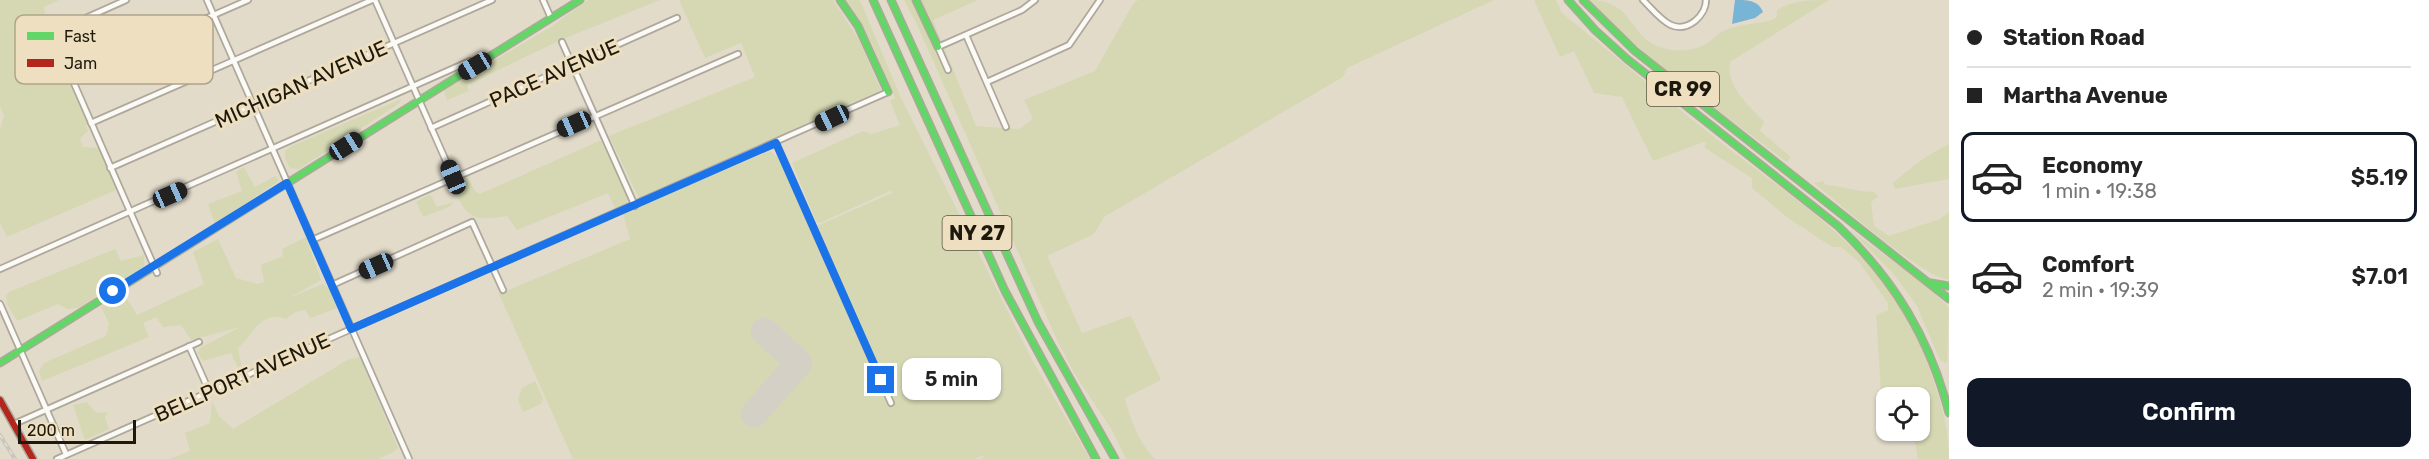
<!DOCTYPE html>
<html lang="en">
<head>
<meta charset="utf-8">
<style>
	:root { --surface:#fff; --page:#f2f2f2; --text:#222; --muted:#767676; --line:#e0e0e0; --accent:#111827 }
	body { margin:0; font-family:Rubik,sans-serif; background:var(--page); color:var(--text); height:100vh; display:flex; flex-direction:column; font-size:22px; white-space:nowrap }
	* { box-sizing:border-box; margin:0 }
	p { font-size:20px; color:var(--muted) }
	.icon { flex:none; width:33px; height:33px; fill:none; stroke:currentColor; stroke-width:2; stroke-linecap:round; stroke-linejoin:round }
	.map { position:relative; flex:1; overflow:hidden }
	.details { display:flex; flex-direction:column; background:var(--surface); width:480px }
	.details>* { flex:none }
	.banner { display:grid; align-content:center; height:132px; padding:0 18px; background:var(--surface) }
	.controls { position:absolute; left:1876px; top:387px; display:grid; gap:12px }
	.controls a { display:grid; place-items:center; width:54px; height:54px; border-radius:12px; background:var(--surface); box-shadow:0 2px 4px #0004; font-size:30px }
	.scale { position:absolute; left:18px; bottom:15px; width:118px; box-sizing:border-box; padding-left:6px; border:3px solid #1e190d; border-top:0; font-size:16px; line-height:21px; white-space:nowrap; color:#1e190d; -webkit-text-stroke:4px #eddfc0; paint-order:stroke }
	.end { position:absolute; width:27px; height:27px; margin:-14px; border:8px solid #1a73e8; background:#fff; box-shadow:0 0 0 3px #fff }
	.from { border-radius:50% }
	.bubble { position:absolute; height:42px; border-radius:12px; background:var(--surface); box-shadow:0 2px 4px #0004; font-size:20px; font-weight:600; line-height:42px; text-align:center }
	.car { position:absolute; width:18px; height:36px; margin:-18px -9px; border-radius:8px; box-shadow:0 0 4px 2px #0007; background:linear-gradient(#222 24%,#8ab4d8 0 40%,#222 0 76%,#8ab4d8 0 86%,#222 0) }
	.banner b { display:flex; align-items:center; gap:21px; height:57px; font-size:22px }
	.banner b+b { border-top:2px solid var(--line) }
	.banner i { width:15px; height:15px; background:var(--text) }
	ul { padding:0; list-style:none }
	li { display:flex; align-items:center; gap:18px; height:90px; margin:0 12px 9px; padding:0 6px; border:3px solid transparent; border-radius:12px }
	li div { flex:1 }
	li b { display:block; font-size:22px }
	li em { font-style:normal; font-weight:600 }
	li.on { border-color:var(--accent) }
	li>.icon { width:54px; height:54px; stroke-width:1.5 }
	.primary-button { display:flex; gap:12px; margin-top:auto; padding:12px 18px }
	.primary-button a { flex:1; height:69px; border-radius:12px; background:var(--accent); color:#fff; font-size:24px; font-weight:600; line-height:69px; text-align:center }
	main { display:flex; flex:1; min-height:0 }
	.map>svg:first-child { display:block }
</style>
</head>
<body>
<main>
<div class="map">
<svg width="1949" height="459" viewBox="0 0 1949 459">
	<rect width="100%" height="100%" fill="#e2dbca"/>
	<g fill="#d5d8b3">
		<polygon points="0,0 59,0 44,7 47,26 89,123 86,125 88,131 80,138 83,147 98,148 123,187 7,237 0,223 0,129 4,116 0,106"/>
		<polygon points="588,0 660,0 563,39 467,85 469,91 447,100 444,90 549,28"/>
		<polygon points="679,0 833,0 858,38 881,90 639,198 609,136 755,77 741,43 705,58"/>
		<polygon points="845,0 859,0 863,7 900,96 1031,358 1090,459 981,459 986,454 975,459 573,459 499,294 630,239 623,213 770,151 780,159 850,320 855,314 815,227 894,192 890,191 820,223 816,221 792,163 863,131 871,134 900,125 890,101 895,98 872,44"/>
		<path d="M904,0H978L933,20L976,126L1019,129L1033,119L1024,100L1095,71L1134,2L1139,0H1494L1347,68L1343,77L1104,217L1094,234L1047,256L1082,333L1130,316L1132,318L1161,380L1125,398C1130,419 1139,444 1155,459H1126L1112,430L1074,373L1058,342L918,27Z"/>
		<path d="M1534,0H1556L1562,13C1613,54 1663,97 1714,137C1808,211 1894,257 1933,379C1942,406 1949,430 1949,459H1918L1913,431L1920,430V398L1907,397L1906,394L1881,391L1876,315L1888,310V303L1859,262L1841,247H1832L1787,217L1752,188V178L1705,148L1706,141L1653,161L1622,97L1594,93L1574,51L1560,57Z"/>
		<path d="M1590,0C1634,0 1629,39 1663,48C1677,53 1696,50 1708,43C1713,39 1717,34 1723,31C1737,24 1757,24 1772,20L1777,17V10C1793,0 1811,0 1829,0L1730,62C1726,87 1748,104 1764,122L1760,131L1791,157L1787,162C1720,111 1647,62 1590,0Z"/>
		<polygon points="401,99 400,103 299,169 290,168 285,159 285,151 292,146"/>
		<path d="M599,141L604,142L629,198L625,206L615,208L608,193L517,230L507,216C471,223 466,216 451,184L466,176L476,192L480,194Z"/>
		<path d="M1949,144V179L1895,189L1893,183C1910,168 1928,154 1949,144Z"/>
		<polygon points="244,167 255,187 275,176 279,181 215,224 208,204 242,191 236,172"/>
		<path d="M1823,181L1826,185C1843,186 1856,192 1874,192L1878,197L1871,202L1874,226L1889,236L1940,219L1949,212V279C1928,282 1835,200 1814,183Z"/>
		<polygon points="430,194 437,207 454,202 449,207 423,217 416,202"/>
		<polygon points="1849,229 1930,288 1949,308 1947,363 1940,360 1916,304 1892,272"/>
		<path d="M306,237L321,280L289,298L323,284L329,288L337,308L310,318L305,310L295,312L286,319C261,309 253,335 238,348L242,369L239,370L231,353L203,361L198,353L200,348L240,327L191,340L181,325L163,327L156,317L143,323L149,337L42,381L39,371L44,363L106,336L109,323L101,307L122,291L137,315L204,284L193,252L218,239L236,278L258,284L264,282L261,265L283,256L282,249Z"/>
		<polygon points="115,249 121,261 144,255 144,266 79,308 68,309 58,304 17,321 7,304 6,296 9,292"/>
		<polygon points="360,357 398,448 392,453 377,459 170,459 190,451 185,433 210,423 212,401 219,416 233,429 349,359"/>
		<polygon points="535,381 543,399 541,404 523,412 518,400 522,388"/>
		<polygon points="87,402 96,413 108,412 105,417 109,429 85,440 73,405"/>
	</g>
	<path fill="#78b4d6" d="M1735,0C1748,0 1758,0 1763,12L1755,18L1732,24Z"/>
	<g fill="none" stroke-linecap="round" stroke-linejoin="round">
		<polyline stroke="#d5d0c6" stroke-width="27" points="754,414 799,363 764,331"/>
		<g stroke="#aea89b" stroke-width="8">
			<g id="street">
				<polyline points="126,0 52,33 157,273"/>
				<polyline points="207,0 409,459"/>
				<polyline points="375,0 453,177"/>
				<polyline points="543,0 551,18"/>
				<path d="M1643,0C1658,15 1673,38 1695,21C1701,16 1706,8 1706,0"/>
				<polyline points="966,35 1006,127"/>
				<polyline points="562,42 635,206"/>
				<polyline points="948,70 938,47 1022,10 1035,0"/>
				<polyline points="72,77 248,0"/>
				<polyline points="987,82 1069,45 1100,0"/>
				<polyline points="91,123 372,0"/>
				<polyline points="431,128 677,18"/>
				<polyline points="776,143 891,403"/>
				<polyline points="110,168 492,0"/>
				<polyline points="312,240 738,54"/>
				<polyline points="0,269 470,61"/>
				<polyline points="332,285 472,222 503,290"/>
				<polyline points="0,304 66,454"/>
				<polyline points="189,346 209,391"/>
				<polyline points="14,424 199,342"/>
				<polyline points="57,459 888,92"/>
			</g>
		</g>
		<g stroke="#aea89b" stroke-width="9">
			<g id="fast">
				<polyline points="840,0 858,26 888,92"/>
				<polyline points="873,0 1005,291 1096,459"/>
				<polyline points="891,0 1038,322 1115,459"/>
				<polyline points="916,0 938,47"/>
				<path d="M1568,0L1595,30L1627,59L1838,226C1894,279 1930,339 1949,413"/>
				<polyline points="1583,0 1635,51 1949,299"/>
				<polyline points="1931,283 1949,286"/>
				<polyline points="0,363 580,0"/>
			</g>
		</g>
		<g stroke="#aea89b" stroke-width="9">
			<polyline id="jam" points="0,400 33,459"/>
		</g>
		<use href="#street" stroke="#fbfaf7" stroke-width="4.5"/>
		<use href="#fast" stroke="#63d668" stroke-width="6"/>
		<use href="#jam" stroke="#b3261e" stroke-width="6"/>
		<g stroke="#c8c6c2" stroke-width="4">
			<polyline id="rail" points="0,435 15,459"/>
		</g>
		<use href="#rail" stroke="#eddfc0" stroke-width="1.5" stroke-dasharray="4.5" stroke-linecap="butt"/>
	</g>
	<g fill="none" stroke-linecap="round" stroke-linejoin="round">
		<polyline stroke="#1a73e8" stroke-width="8" points="113,291 287,183 351,329 776,143 881,380"/>
	</g>
	<g text-anchor="middle" dominant-baseline="central" stroke-width="6" stroke-linejoin="round" paint-order="stroke">
		<g fill="#eddfc0" stroke="#5c5443" stroke-width="1.5">
			<rect x="1647" y="72" width="72" height="34" rx="4.5"/>
			<rect x="942.5" y="216" width="69" height="34" rx="4.5"/>
		</g>
		<g font-size="20" font-weight="bold" fill="#1e190d">
			<text x="1683" y="89">CR 99</text>
			<text x="977" y="233">NY 27</text>
		</g>
		<g font-size="21" fill="#1e190d" stroke="#eddfc0">
			<text transform="translate(554 73) rotate(-24)">PACE AVENUE</text>
			<text transform="translate(301 84) rotate(-24)">MICHIGAN AVENUE</text>
			<text transform="translate(242 377) rotate(-24)">BELLPORT AVENUE</text>
		</g>
	</g>
	<rect x="15" y="15" width="198" height="69" rx="9" fill="#eddfc0" stroke="#afa48a" stroke-width="1.5"/>
	<rect x="27" y="32" width="27" height="8" fill="#63d668"/>
	<rect x="27" y="59" width="27" height="8" fill="#b3261e"/>
	<g font-size="16" fill="#1e190d">
		<text x="64" y="42">Fast</text>
		<text x="64" y="69">Jam</text>
	</g>
</svg>
<div class="controls">
<a><svg class="icon" aria-label="locate" viewBox="0 0 24 24"><circle cx="12" cy="12" r="6"/><path d="M12 2v4M12 18v4M2 12h4M18 12h4"/></svg></a>
</div>
<div class="scale">200 m</div>
<i class="end from" style="left:113px;top:291px"></i>
<i class="end" style="left:881px;top:380px"></i>
<div class="bubble" style="left:902px;top:358px;width:99px">5 min</div>
<i class="car" style="left:475px;top:66px;rotate:239deg"></i>
<i class="car" style="left:832px;top:118px;rotate:245deg"></i>
<i class="car" style="left:574px;top:124px;rotate:246deg"></i>
<i class="car" style="left:346px;top:146px;rotate:58deg"></i>
<i class="car" style="left:453px;top:177px;rotate:337deg"></i>
<i class="car" style="left:170px;top:195px;rotate:66deg"></i>
<i class="car" style="left:376px;top:266px;rotate:246deg"></i>
</div>
<section class="details">
<div class="banner">
<b><i class="from"></i>Station Road</b>
<b><i></i>Martha Avenue</b>
</div>
<ul>
<li class="on"><svg class="icon" aria-label="car" viewBox="0 0 24 24"><path d="M5 17H2v-5l4-1 3-4h7l3 4 3 1v5h-3M9 17h6M6 11h13"/><circle cx="7" cy="17" r="2"/><circle cx="17" cy="17" r="2"/></svg><div><b>Economy</b><p>1 min · 19:38</p></div><em>$5.19</em></li>
<li><svg class="icon" aria-label="car" viewBox="0 0 24 24"><path d="M5 17H2v-5l4-1 3-4h7l3 4 3 1v5h-3M9 17h6M6 11h13"/><circle cx="7" cy="17" r="2"/><circle cx="17" cy="17" r="2"/></svg><div><b>Comfort</b><p>2 min · 19:39</p></div><em>$7.01</em></li>
</ul>
<div class="primary-button"><a>Confirm</a></div>
</section>
</main>
</body>
</html>
